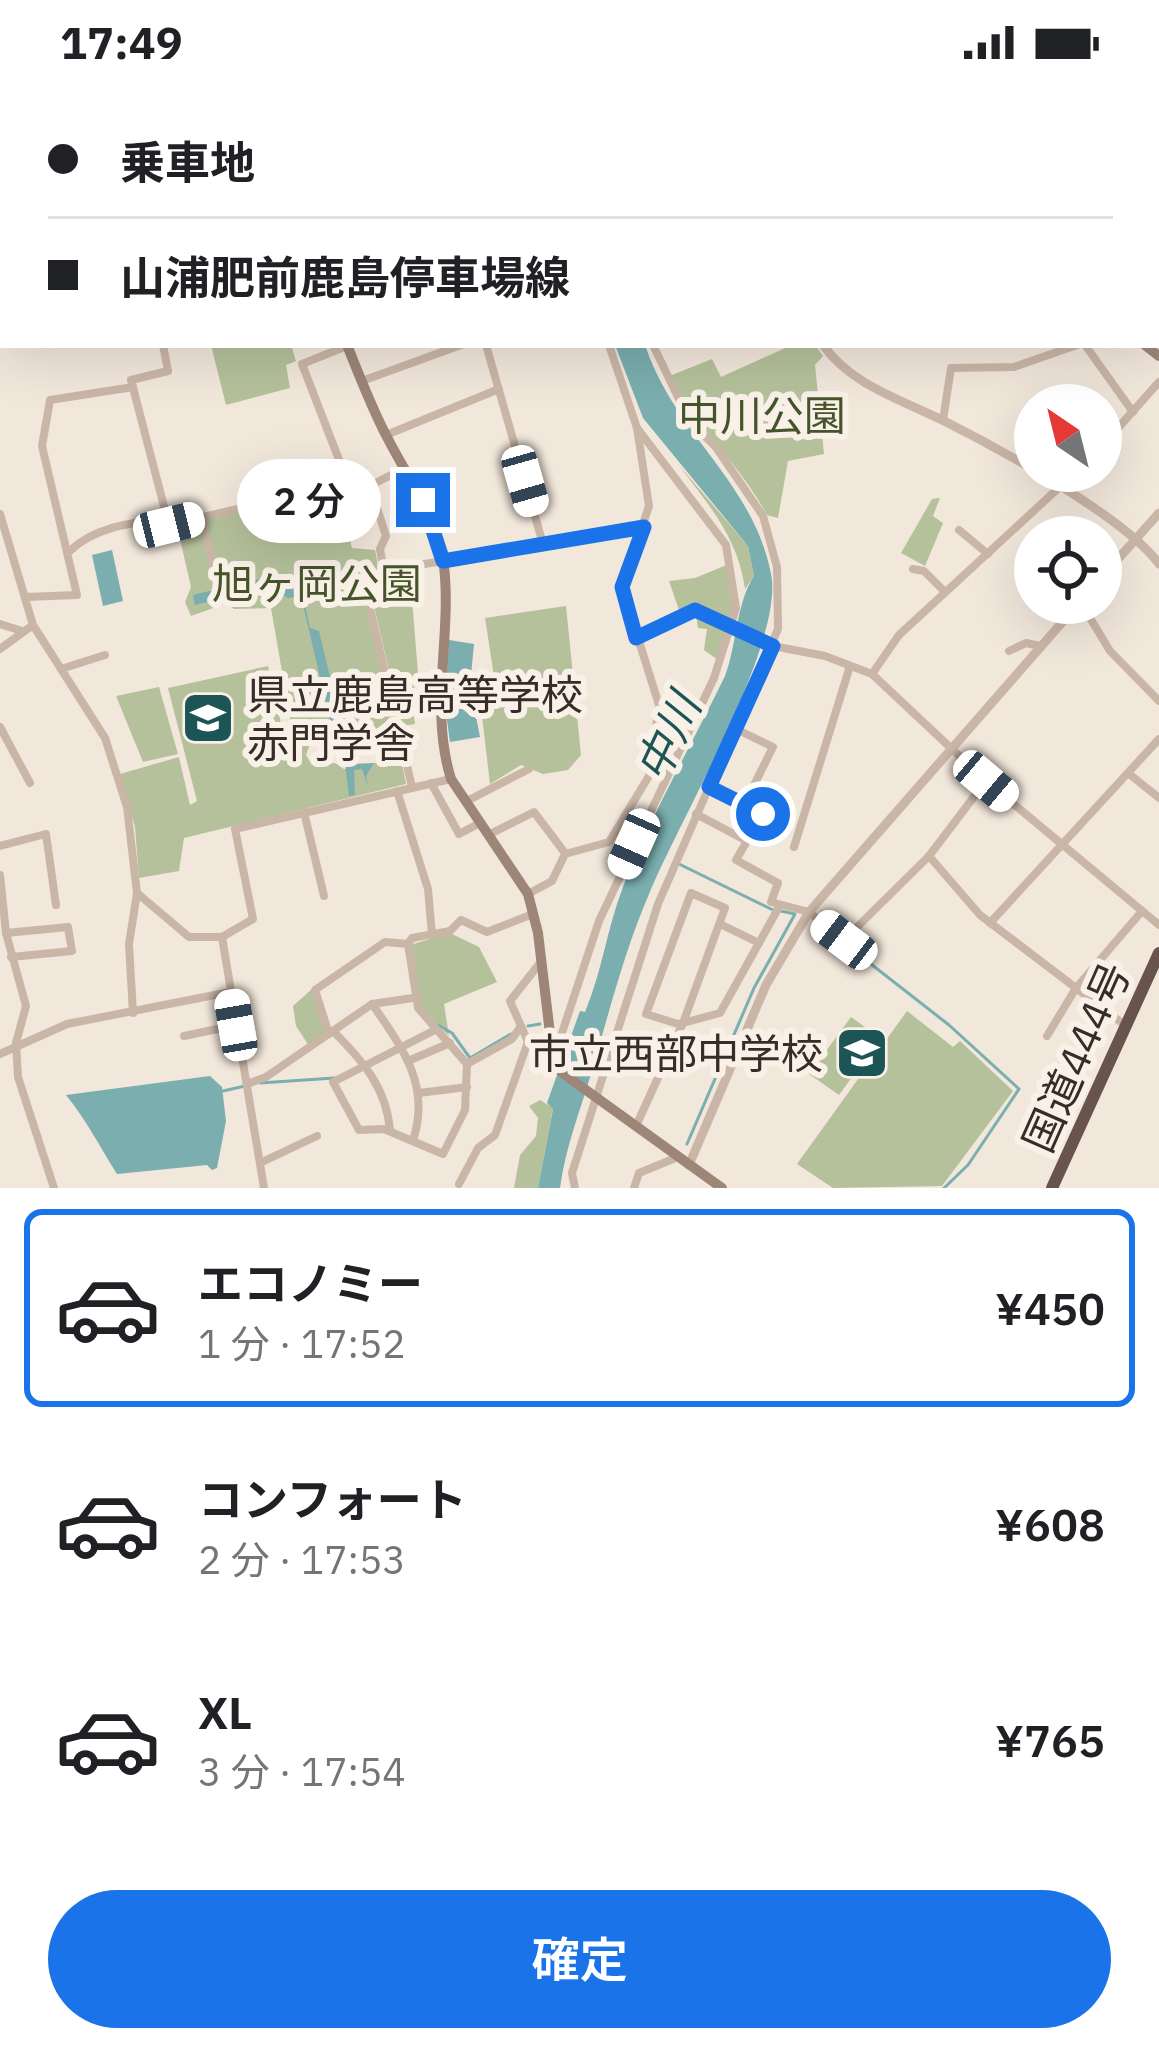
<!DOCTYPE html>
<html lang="ja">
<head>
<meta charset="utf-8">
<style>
	:root { --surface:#fff; --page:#f2f2f2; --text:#202124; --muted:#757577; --line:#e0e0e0; --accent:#1a73e8 }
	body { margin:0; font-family:"IBM Plex Sans","Noto Sans JP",sans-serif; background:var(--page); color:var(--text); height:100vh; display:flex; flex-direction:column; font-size:45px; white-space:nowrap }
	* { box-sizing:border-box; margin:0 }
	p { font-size:39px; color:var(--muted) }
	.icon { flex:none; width:66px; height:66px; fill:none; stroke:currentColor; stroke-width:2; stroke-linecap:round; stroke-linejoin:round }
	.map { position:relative; height:1104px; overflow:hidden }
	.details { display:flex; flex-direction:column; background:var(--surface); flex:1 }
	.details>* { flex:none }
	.guide { position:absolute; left:0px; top:0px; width:1161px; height:264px; box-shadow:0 12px 48px #0002; display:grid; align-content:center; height:264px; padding:0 48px; background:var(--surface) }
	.needle { width:78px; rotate:325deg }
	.tools { position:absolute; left:1014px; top:300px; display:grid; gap:24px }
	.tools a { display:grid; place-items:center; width:108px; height:108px; border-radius:50%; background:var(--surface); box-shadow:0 12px 48px #0002; font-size:60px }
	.end { position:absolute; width:54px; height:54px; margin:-27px; border:15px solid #1a73e8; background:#fff; box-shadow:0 0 0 6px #fff }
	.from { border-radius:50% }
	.bubble { position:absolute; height:84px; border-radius:42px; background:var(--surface); box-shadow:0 12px 48px #0002; font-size:39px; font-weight:600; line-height:84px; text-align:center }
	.car { position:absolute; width:36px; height:72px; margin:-36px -18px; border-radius:15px; box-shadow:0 0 9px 3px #0007; background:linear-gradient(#fff 24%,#345 0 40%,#fff 0 76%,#345 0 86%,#fff 0) }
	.guide b { display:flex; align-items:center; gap:42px; height:114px; font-size:45px }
	.guide b+b { border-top:3px solid var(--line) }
	.guide i { width:30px; height:30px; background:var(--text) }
	ul { padding:21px 0 0; list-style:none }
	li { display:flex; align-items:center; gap:36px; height:198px; margin:0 24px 18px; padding:0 24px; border:6px solid transparent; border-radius:18px }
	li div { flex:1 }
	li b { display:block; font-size:45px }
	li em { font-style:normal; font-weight:600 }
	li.active { border-color:var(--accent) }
	li>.icon { width:108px; height:108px; stroke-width:1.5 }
	.button { display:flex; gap:24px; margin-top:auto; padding:24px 48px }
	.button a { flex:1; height:138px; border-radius:72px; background:var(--accent); color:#fff; font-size:48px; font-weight:600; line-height:138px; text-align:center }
	.status { display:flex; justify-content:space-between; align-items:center; height:84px; padding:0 60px; background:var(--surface); direction:ltr }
	.status svg { height:33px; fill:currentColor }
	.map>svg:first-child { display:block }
</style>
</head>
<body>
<div class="status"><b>17:49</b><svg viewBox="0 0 49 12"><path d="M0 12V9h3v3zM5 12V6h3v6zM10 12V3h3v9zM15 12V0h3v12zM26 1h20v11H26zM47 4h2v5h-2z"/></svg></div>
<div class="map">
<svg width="1159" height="1104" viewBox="0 0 1159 1104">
	<rect width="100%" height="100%" fill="#f2e7db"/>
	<g fill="#b5c19b">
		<polygon points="211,261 291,261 296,277 286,281 290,304 226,321"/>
		<path d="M792,261H815L823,272L815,281L824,370L788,377L778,434L767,431C740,380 696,343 667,293L712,275L721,293Z"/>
		<path d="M677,379L748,462L754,492L745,505C738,453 708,420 677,379Z"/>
		<polygon points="308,412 316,439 346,440 352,464 375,466 383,506 364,514 394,643 345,654 342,646 329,652 324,647 314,649 306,671 312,681 335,679 344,685 401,674 406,700 184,754 179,787 139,794 135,743 120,690 179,673 190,721 197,717 168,604 268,582 284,653 292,645 271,524 234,525 227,520 228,513 266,503 266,498 195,517 216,516 219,522 191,532 185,518 191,503 177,442"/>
		<polygon points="940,414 933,432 943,439 925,482 901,469 932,415"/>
		<polygon points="729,480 733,523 718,576 704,566 707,545 698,544 695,524 680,529 669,497 695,494"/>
		<polygon points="391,514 412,515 419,602 409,605 415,640 402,642 373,518"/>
		<polygon points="566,522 581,671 568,686 543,690 521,681 490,700 480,615 497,612 485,534"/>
		<polygon points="159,603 178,670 143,678 116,612"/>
		<polygon points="450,849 479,863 497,898 444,920 449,952 421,923 410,861"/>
		<polygon points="312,905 326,949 309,962 296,942 293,922"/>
		<polygon points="907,927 953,963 960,957 1013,1007 942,1102 833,1104 797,1080"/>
		<polygon points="851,933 880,954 839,1011 809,990"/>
		<polygon points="540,1016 553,1024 538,1104 514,1104 520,1071 536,1052 538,1034 529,1022"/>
	</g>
	<g fill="#7aaeaf">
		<path d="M615,261H645C675,351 753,397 771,490C785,558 679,737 649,810C623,871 609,929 591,990C580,1027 565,1065 560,1104H538L553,1025L547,1019L580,927L585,928C602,888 607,844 623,803C651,731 691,662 725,592C737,561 736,519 754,492L748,462L643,334Z"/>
		<polygon points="112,466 123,517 103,522 92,471"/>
		<polygon points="267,493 303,511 310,544 319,547 351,680 374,679 366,692 368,702 362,685 354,686 355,711 349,712 341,648 333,649 301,512 288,514 267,503 195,521 193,511"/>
		<polygon points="449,556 474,560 470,602 480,653 450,658 445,622"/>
		<path d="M210,992L222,1003L226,1037L217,1084L212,1086L207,1081L117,1090C100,1063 87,1037 66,1011Z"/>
	</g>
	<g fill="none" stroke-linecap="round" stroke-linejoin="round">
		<g stroke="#7aaeaf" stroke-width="3">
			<polyline points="1125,3 1126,0"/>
			<polyline points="679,780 773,826"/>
			<polyline points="844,859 949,941 1019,1005 968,1081 944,1104"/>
			<polyline points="438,941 452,949 470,974 511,950"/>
			<polyline points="528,942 540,940"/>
			<polyline points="260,999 334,994"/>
			<polyline points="223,1007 245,1002"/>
			<polyline points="687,1060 754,904 795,830 781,827"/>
		</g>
		<g stroke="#cab6a7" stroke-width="8">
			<polyline points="39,0 40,3"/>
			<polyline points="340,0 341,3"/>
			<polyline points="563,0 564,3"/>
			<polyline points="711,0 712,3"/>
			<polyline points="98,3 107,0"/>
			<polyline points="616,3 616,0"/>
			<polyline points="887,3 888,0"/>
			<polyline points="1149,3 1151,0"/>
			<polyline points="0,36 3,35"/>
			<polyline points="0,155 3,154"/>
			<polyline points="0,250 3,248"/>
			<polyline points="163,261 168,287 131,296 167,434"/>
			<polyline points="486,261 543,460"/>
			<polyline points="1085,261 1133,328"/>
			<polyline points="347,262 302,280 348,399"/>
			<polyline points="362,297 461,261"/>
			<polyline points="943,336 951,284 1014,283 1077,261"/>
			<polyline points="386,351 499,305"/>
			<polyline points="1101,363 1159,298"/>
			<polyline points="370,402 386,452 380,465 387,508 368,516 412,703"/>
			<polyline points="0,430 33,541 105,654 127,723 137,809 129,860 133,929"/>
			<polyline points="201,433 218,499"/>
			<polyline points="959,446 988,470"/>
			<path d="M71,466C96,442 134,439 167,434L169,441L348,399L370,402L404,384"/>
			<polyline points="913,485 924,487 945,508"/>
			<polyline points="383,487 644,443"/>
			<polyline points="26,513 77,511 42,362 50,316 133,303"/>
			<polyline points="1081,519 1110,567 1159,617"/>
			<polyline points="0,540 22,547"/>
			<polyline points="636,554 701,527 773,562 825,572 872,590 986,697 1159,841"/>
			<polyline points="0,565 33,541"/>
			<polyline points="1009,567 1026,559 1040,562"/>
			<polyline points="61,585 105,571"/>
			<polyline points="872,590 899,551 1077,387"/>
			<polyline points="0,643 30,699"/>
			<polyline points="736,645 773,663 744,721"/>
			<polyline points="1128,689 1159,714"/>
			<polyline points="431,699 459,750 480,739"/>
			<polyline points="709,703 763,731"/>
			<polyline points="397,707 428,805 432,851"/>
			<polyline points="467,717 529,685"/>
			<polyline points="304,728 324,812"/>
			<polyline points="696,730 747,757 736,776 778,799 771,818 809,828 844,856 929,772 986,697"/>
			<polyline points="490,750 534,728 565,769"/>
			<polyline points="0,762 46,750 56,821"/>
			<polyline points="794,763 850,582"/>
			<polyline points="929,772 980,831 1126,942"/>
			<polyline points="0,791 6,849 26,922 16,959 18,993 54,1104"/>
			<polyline points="137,809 189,853 222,853 253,835 235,745 451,695"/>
			<polyline points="528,810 552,797 565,770 609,758 649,692 659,621 622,503 649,422 637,344 609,261"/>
			<polyline points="990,839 1159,655"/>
			<polyline points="720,840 759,859"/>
			<polyline points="6,849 68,843 72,867 11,873"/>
			<polyline points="222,853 264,1104"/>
			<path d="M372,920C402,963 430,1000 414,1053"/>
			<polyline points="435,946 333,998 359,1046 384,1045 443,1070 465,1026 467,980 418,924 408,860 412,854 450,847 461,836 487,848 533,830"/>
			<path d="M333,947C362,976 387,1004 390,1047"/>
			<polyline points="329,950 315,906 385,858 408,860"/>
			<polyline points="184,952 236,941"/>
			<polyline points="1047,952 1076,904 1142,827"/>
			<polyline points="0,970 67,940 230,908"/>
			<polyline points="553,976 599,837 714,594 736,524 726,461 637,344"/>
			<polyline points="408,977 450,959"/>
			<polyline points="467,980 512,955 521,942"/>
			<polyline points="247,1000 266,993 372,920 413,914"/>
			<polyline points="419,1009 467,1003"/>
			<polyline points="636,1042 683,939 725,824 691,809 646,930 678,940 683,939 720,929 779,823"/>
			<polyline points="262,1078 317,1052"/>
			<polyline points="459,1100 478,1064 495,1051 528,958 510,917 540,879"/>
			<polyline points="575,1104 572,1089 658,820 778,545 777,483 763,432 715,362 690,338 653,261"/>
			<polyline points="634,1104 639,1089 678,1073"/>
		</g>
		<g stroke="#cab6a7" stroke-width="9">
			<polyline points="1158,230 1159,229"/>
			<path d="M823,261C852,302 903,316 946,338C1000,365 1126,434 1159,480"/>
			<polyline points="1101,494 1159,429"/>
			<polyline points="689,1081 766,901 809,828 1079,519"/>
		</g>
		<g stroke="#9d8578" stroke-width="10">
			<polyline points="224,0 225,3"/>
			<polyline points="823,0 825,3"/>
			<path d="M347,261C360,293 372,325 388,355C409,396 438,434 444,482C452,553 429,624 451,695L528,810L538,849L554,983L722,1104"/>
			<polyline points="1145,261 1159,272"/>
		</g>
		<g stroke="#68544c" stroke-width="12">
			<polyline points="494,0 499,3"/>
			<polyline points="837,0 872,3"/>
			<polyline points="756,3 769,0"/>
			<polyline points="971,3 995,0"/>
			<polyline points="1052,1104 1159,869"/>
		</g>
	</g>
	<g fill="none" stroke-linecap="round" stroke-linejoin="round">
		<polyline stroke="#1a73e8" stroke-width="15" points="423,416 443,477 644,443 622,503 636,554 695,526 773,562 709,703 763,730"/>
	</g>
	<defs>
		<g id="school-square" transform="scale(2.7)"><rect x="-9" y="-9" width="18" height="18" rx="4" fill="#1d5557" stroke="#f9f1e7"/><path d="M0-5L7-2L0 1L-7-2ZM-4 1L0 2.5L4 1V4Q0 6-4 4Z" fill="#fff"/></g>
	</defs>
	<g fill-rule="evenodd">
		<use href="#school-square" x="208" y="634"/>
		<use href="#school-square" x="862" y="969"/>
	</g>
	<g text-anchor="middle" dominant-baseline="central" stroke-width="12" stroke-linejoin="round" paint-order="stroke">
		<g font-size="42" fill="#46542b" stroke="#f9f1e7">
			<text x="762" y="331">中川公園</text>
			<text x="317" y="499">旭ヶ岡公園</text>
		</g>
		<g font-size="42" fill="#362c28" stroke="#f9f1e7" text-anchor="start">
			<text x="247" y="610">県立鹿島高等学校<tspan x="247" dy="48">赤門学舎</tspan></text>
			<text x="823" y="969" text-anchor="end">市立西部中学校</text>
		</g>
		<g font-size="42" fill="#362c28" stroke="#f9f1e7">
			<text transform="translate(1076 973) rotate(-66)">国道444号</text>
		</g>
		<g font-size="45" font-style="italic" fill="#1d5557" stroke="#f9f1e7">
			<text transform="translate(667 653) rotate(-65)">中川</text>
		</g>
	</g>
</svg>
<div class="tools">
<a><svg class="needle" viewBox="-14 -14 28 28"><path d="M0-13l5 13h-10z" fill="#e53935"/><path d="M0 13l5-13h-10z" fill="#757577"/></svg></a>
<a><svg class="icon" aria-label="locate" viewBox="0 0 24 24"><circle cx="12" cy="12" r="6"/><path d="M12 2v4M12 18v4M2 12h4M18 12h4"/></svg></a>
</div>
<i class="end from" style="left:763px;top:730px"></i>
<i class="end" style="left:423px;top:416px"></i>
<div class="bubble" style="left:237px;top:375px;width:144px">2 分</div>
<i class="car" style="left:525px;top:397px;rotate:164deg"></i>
<i class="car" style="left:169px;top:441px;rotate:76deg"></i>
<i class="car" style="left:986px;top:697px;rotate:130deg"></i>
<i class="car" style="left:634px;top:760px;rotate:204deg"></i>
<i class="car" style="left:844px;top:856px;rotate:307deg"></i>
<i class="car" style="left:236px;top:941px;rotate:350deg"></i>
<div class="guide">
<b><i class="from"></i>乗車地</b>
<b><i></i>山浦肥前鹿島停車場線</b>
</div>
</div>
<section class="details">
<ul>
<li class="active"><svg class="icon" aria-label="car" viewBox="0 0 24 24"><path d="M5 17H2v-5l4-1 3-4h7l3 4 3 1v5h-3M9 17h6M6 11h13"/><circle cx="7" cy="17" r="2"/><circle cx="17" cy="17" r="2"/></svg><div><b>エコノミー</b><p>1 分 · 17:52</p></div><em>¥450</em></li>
<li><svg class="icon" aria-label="car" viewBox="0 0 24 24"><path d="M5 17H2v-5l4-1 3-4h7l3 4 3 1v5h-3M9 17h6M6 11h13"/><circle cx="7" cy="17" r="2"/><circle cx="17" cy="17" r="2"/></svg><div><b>コンフォート</b><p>2 分 · 17:53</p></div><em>¥608</em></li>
<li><svg class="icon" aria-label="car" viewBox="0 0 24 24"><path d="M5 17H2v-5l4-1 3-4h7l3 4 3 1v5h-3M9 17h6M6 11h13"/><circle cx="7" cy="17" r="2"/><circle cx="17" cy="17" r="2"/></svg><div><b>XL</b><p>3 分 · 17:54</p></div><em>¥765</em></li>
</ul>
<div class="button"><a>確定</a></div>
</section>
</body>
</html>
